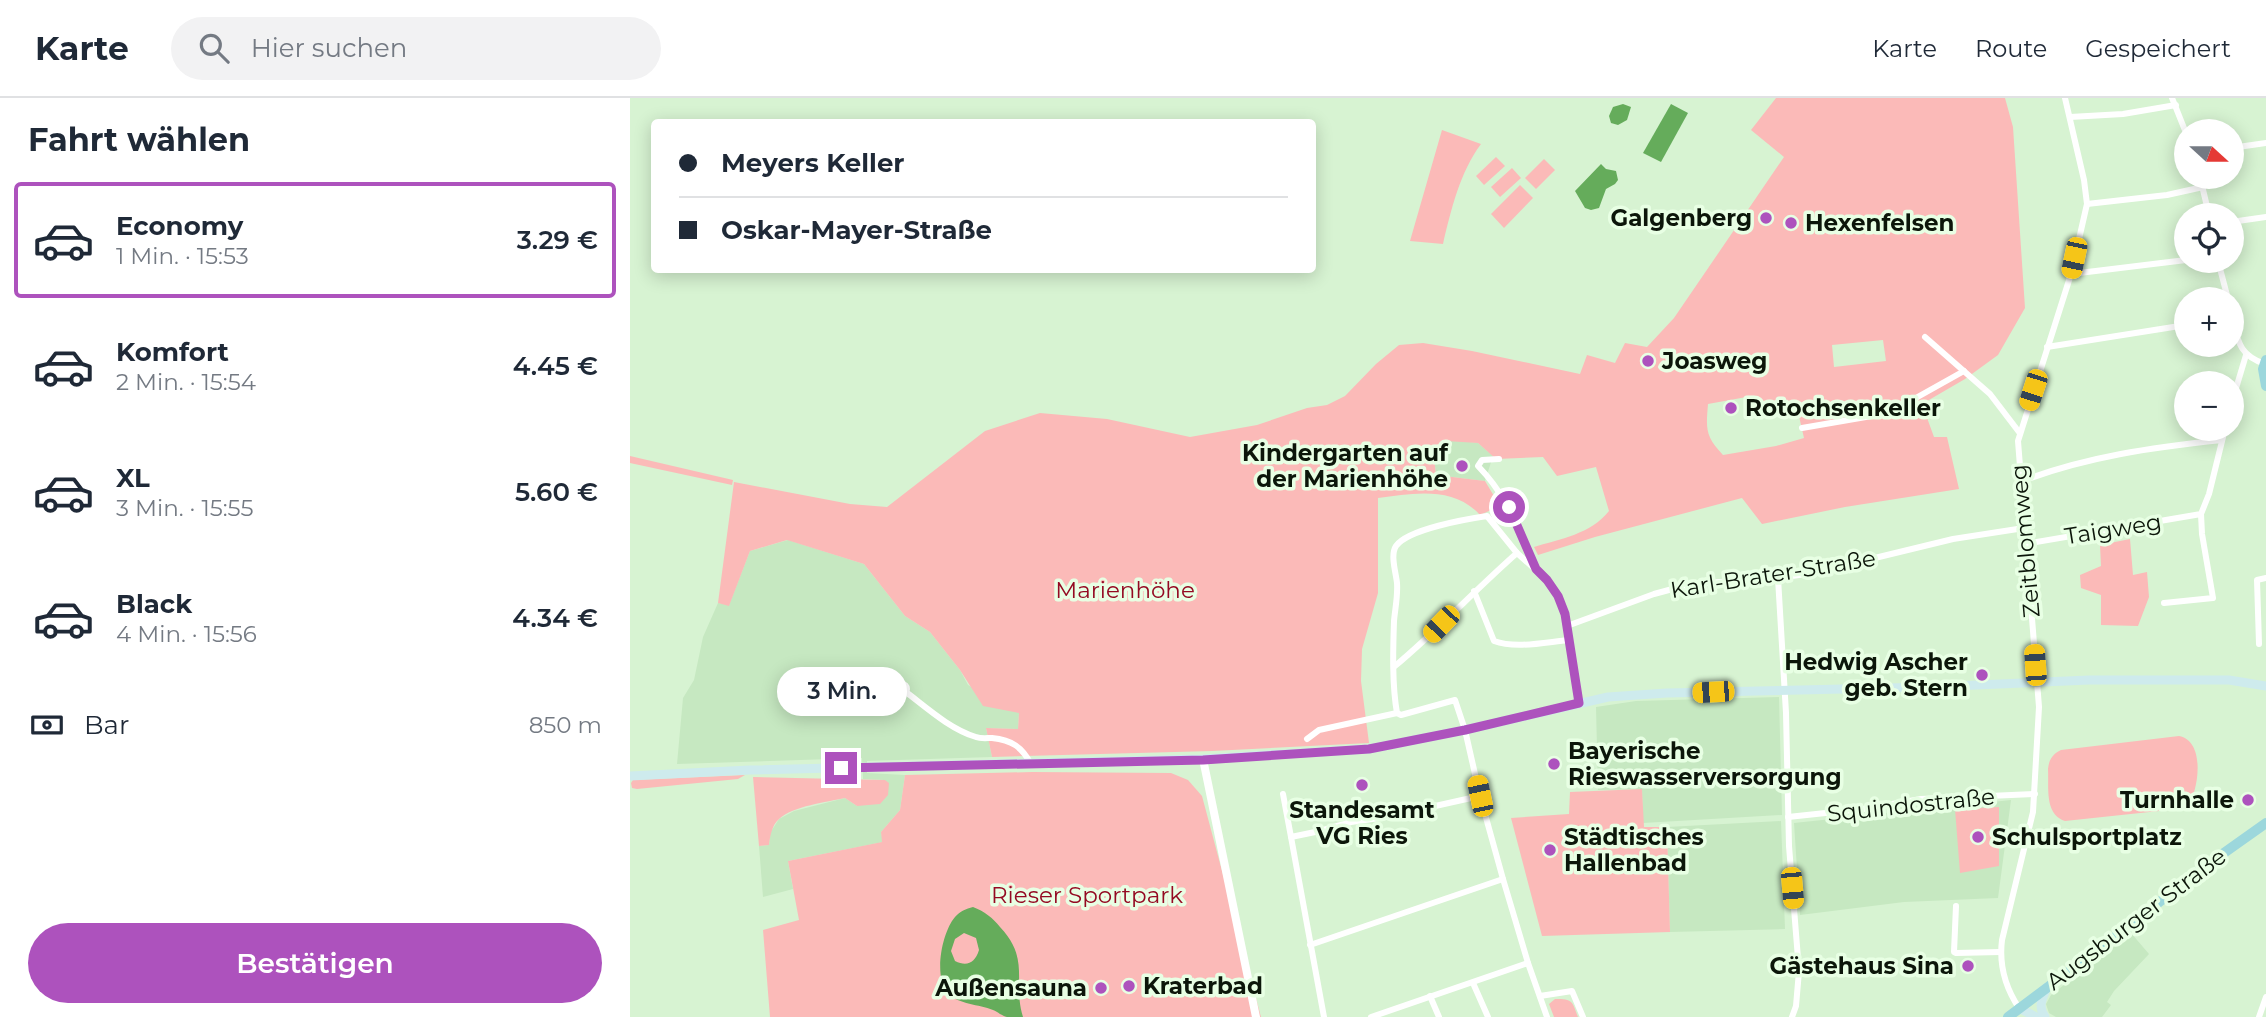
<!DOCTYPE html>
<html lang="de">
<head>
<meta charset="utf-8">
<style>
	:root { --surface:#fff; --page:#f2f2f3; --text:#1f2937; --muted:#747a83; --line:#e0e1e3; --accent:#ad52bd }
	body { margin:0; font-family:Montserrat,sans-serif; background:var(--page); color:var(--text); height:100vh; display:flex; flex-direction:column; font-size:26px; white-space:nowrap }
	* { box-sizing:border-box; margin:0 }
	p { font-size:23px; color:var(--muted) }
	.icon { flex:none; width:38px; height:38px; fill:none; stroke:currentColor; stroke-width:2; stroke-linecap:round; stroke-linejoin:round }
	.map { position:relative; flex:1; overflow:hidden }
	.details { display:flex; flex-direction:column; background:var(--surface); width:630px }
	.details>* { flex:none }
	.hud { position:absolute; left:21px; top:21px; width:665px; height:154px; border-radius:7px; box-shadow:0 4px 18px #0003; display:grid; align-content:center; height:154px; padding:0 28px; background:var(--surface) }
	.needle { width:46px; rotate:111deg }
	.fabs { position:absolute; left:1544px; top:21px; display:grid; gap:14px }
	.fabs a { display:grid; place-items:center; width:70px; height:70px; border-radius:50%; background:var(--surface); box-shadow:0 4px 18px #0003; font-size:35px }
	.end { position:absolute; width:32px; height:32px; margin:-16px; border:9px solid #ad52bd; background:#fff; box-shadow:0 0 0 4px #fff }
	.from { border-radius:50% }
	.bubble { position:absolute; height:49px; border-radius:24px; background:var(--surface); box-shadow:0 4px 18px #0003; font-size:23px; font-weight:600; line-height:49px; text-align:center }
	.car { position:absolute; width:21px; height:42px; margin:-21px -10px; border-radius:9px; box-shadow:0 0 5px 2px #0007; background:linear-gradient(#f5c518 24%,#345 0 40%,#f5c518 0 76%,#345 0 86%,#f5c518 0) }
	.hud b { display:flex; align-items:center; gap:24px; height:66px; font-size:26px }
	.hud b+b { border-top:2px solid var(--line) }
	.hud i { width:18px; height:18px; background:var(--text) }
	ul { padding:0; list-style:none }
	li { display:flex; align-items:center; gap:21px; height:116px; margin:0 14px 10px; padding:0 14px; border:4px solid transparent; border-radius:7px }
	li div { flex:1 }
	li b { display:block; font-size:26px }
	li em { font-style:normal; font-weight:600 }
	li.active { border-color:var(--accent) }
	li>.icon { width:63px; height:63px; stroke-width:1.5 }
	h2 { padding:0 28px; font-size:32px; line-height:84px }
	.pay { display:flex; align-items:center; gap:18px; height:77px; padding:0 28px; font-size:26px }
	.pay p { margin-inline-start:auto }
	.button { display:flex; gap:14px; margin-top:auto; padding:14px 28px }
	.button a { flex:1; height:80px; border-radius:42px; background:var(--accent); color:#fff; font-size:28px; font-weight:600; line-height:80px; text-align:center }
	header { display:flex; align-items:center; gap:42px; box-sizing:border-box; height:98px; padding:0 35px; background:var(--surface); border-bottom:2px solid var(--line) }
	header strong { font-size:33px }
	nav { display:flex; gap:38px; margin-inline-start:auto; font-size:24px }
	.search { width:490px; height:63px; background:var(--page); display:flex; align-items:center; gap:18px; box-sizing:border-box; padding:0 24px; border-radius:38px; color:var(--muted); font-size:26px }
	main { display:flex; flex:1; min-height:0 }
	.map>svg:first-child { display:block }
</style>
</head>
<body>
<header>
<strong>Karte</strong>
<div class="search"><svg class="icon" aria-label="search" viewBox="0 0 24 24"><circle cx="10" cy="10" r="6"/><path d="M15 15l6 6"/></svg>Hier suchen</div>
<nav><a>Karte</a><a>Route</a><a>Gespeichert</a></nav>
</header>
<main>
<section class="details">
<h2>Fahrt wählen</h2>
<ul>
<li class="active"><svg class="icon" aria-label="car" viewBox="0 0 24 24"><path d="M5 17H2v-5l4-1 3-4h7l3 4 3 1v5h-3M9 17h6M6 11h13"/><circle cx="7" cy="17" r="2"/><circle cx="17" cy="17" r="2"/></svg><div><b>Economy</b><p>1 Min. · 15:53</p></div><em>3.29 €</em></li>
<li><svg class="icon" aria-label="car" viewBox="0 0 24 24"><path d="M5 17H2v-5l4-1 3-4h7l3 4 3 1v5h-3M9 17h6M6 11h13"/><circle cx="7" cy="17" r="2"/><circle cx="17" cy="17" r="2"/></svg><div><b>Komfort</b><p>2 Min. · 15:54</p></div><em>4.45 €</em></li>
<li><svg class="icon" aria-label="car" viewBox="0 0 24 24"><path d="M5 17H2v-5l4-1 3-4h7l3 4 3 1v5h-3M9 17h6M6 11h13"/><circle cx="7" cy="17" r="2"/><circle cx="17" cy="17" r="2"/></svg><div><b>XL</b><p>3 Min. · 15:55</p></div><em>5.60 €</em></li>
<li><svg class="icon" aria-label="car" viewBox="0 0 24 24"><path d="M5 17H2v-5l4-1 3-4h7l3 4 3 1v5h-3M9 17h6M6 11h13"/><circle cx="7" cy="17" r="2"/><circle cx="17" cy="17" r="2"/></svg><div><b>Black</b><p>4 Min. · 15:56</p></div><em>4.34 €</em></li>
</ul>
<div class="pay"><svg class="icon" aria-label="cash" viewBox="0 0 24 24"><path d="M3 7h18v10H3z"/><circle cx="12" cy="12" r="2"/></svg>Bar<p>850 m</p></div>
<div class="button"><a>Bestätigen</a></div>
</section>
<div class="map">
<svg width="1636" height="919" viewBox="0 0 1636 919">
	<rect width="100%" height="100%" fill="#d7f3d2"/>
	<g fill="#c6e8c1">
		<polygon points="823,342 848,345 863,358 855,383 806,377 804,359 816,343"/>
		<polygon points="158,442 234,466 275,518 300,534 330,572 338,587 389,615 388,631 356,630 362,659 237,663 237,675 275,677 270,712 251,734 253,744 158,763 163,791 133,799 129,748 139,747 140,735 149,721 164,713 215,700 227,708 254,682 233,681 232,660 47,666 53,600 64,582 73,539 88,505 99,507 120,453"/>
		<polygon points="1149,599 1152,717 1013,725 1012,691 968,692 966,609 1006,603"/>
		<polygon points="1381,702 1368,800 1274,804 1170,817 1164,725"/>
		<polygon points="1151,723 1155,831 1040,834 1037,729"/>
		<polygon points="1501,835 1519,856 1484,893 1477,904 1481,907 1472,919 1426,919 1419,915 1416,906 1421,897"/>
	</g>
	<g fill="#fbbab8" fill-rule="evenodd">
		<path d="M1146,0H1375L1383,29L1395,210L1368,257L1335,281L1292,306L1304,339H1317L1329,391L1215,409L1132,426L1112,400L965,439L908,457L904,449C930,441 961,436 979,413L966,369L927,378L913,359L866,361L848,345L816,343L804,359L806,377L855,383L870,408L850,417C824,388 784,395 748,400V495L732,551L731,583L739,645L582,653L362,659L356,630L388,631L389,615L353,608L330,572L300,534L275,518L234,466L157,442L120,453L99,508L88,505L104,384L220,406L257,409L355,333L410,315L477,321L560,339L627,327L677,310L697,307L715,298L746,266L769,247L793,245L842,253L950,276L957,257L985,265L995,245L1017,249L1044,220L1154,59L1121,32ZM1253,242L1256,263L1204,269L1202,247ZM1122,298L1126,307L1166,305L1174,340L1146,348L1093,357C1075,338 1076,331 1078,306Z"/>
		<path d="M812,32L851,46C830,74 821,112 813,146L780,143Z"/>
		<polygon points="866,59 875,68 854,87 846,78"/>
		<polygon points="914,61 925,72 906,91 895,80"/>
		<polygon points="882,70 891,80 870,99 861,89"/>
		<polygon points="890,87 903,100 874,130 861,116"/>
		<polygon points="0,358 103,382 102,387 0,365"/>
		<polygon points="1500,441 1503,477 1517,474 1519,499 1508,528 1471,527 1471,497 1451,490 1450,477 1471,468 1470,447"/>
		<path d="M1549,638C1576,643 1569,693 1557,710L1435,723C1414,716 1419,689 1418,671C1419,661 1423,656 1431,652Z"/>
		<polygon points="402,674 541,675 558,682 572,698 631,919 140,919 133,832 169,822 158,763 252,744 251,734 270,712 275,677"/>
		<polygon points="115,677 108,681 7,691 2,690 1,685 3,682"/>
		<path d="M123,679L255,682L259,685L258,697L250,706L227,708L215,700C197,704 163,708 149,721C142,727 140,738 139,747L129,748Z"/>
		<polygon points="1012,691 1014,729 1037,729 1040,834 912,838 881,720 939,716 940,694"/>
		<polygon points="1369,709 1369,768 1330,775 1325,711"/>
		<path d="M925,901C943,901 942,903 948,919H924L919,906Z"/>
	</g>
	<g fill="#65ac5b" fill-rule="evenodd">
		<polygon points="993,6 1001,9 997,22 988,27 981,25 979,18 983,9"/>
		<polygon points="1041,6 1058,15 1031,64 1013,55"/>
		<polygon points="971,66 976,71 986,73 988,82 985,86 976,91 969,110 961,112 955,110 945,93"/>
		<path d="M343,809C354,813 363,820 370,829C401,862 382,883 393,919C388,919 382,919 377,919C372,918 368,914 363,912C349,906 329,907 318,895C303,879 312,834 325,819C330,813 336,811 343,809ZM334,835L346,840L349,852C345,865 337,869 325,863L321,853L325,841Z"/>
	</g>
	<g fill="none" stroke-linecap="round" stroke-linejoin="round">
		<g stroke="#fff" stroke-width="6">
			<polyline points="1542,0 1556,35"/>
			<polyline points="1440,19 1493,16 1546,7"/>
			<polyline points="1601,50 1636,45"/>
			<polyline points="1570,79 1579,117"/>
			<polyline points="1457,106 1537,97 1573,89"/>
			<polyline points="1601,124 1636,119"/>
			<polyline points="1588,163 1598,201"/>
			<polyline points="1441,176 1556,162"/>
			<path d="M1601,217C1608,242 1608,257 1635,266"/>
			<polyline points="1295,239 1360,296 1389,334"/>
			<polyline points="1417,249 1556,227"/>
			<polyline points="1601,307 1616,257"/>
			<polyline points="1172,330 1259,315 1334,273"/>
			<path d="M869,361L852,362L848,368C879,400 886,428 903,466"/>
			<path d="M1390,384C1454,359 1524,349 1592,342"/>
			<polyline points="1395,446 1571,416 1579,396 1595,331"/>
			<polyline points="1148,480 1156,615 1159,748 1169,873 1166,908 1162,919"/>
			<path d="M844,493L864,543C886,551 916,544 939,542"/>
			<polyline points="1534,505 1583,500 1572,436 1571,416"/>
			<polyline points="937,528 1024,496 1061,486 1148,480 1183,475 1323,441 1394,430"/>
			<polyline points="1629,546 1627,482 1636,480"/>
			<path d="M765,568C808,532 846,491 887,455"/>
			<circle cx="272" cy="591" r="5"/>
			<path d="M276,594C297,610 320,631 346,639C351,641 357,640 362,640C382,642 392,649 401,666"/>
			<polyline points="677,641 689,632 767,615"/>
			<polyline points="653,696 661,739 690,733 721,724 756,719 850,698"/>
			<polyline points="1158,719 1233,711 1291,701 1405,696"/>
			<polyline points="661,739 694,919"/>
			<polyline points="1326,808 1324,854 1326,855 1370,854"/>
			<polyline points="680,847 873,781"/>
			<polyline points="843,885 858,919"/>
			<polyline points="800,898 809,919"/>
			<polyline points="910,898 942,893 953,919"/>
			<path d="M1389,910C1375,889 1369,866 1372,842L1403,714L1409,609L1388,343L1441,176L1457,106L1454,82L1435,0"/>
			<polyline points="741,919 898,865"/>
			<path d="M917,919L898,865L873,781L850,698L835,632L825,602L771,617L767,615C762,587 763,552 764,523C765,511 768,498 767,485C766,475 760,457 766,448C778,431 837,421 857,418L887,455L917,482L928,497L935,516L949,605"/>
			<polyline points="1629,919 1636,899"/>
		</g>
		<polyline stroke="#fff" stroke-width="8" points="573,661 626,919"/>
		<g stroke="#ceebed" stroke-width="9">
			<polyline points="0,678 120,672 573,661 739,651 835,632 978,599 1037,595 1301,589 1459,582 1599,582 1636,588"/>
			<polyline points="1389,910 1406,919"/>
			<path d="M1415,919C1407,908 1413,900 1417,889"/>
		</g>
		<g stroke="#9cd7dc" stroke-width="10">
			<polyline points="1636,262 1633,271 1636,288"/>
			<polyline points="1378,919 1505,824 1560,779 1636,725"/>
		</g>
	</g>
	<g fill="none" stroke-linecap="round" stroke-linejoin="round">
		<polyline stroke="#ad52bd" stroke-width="9" points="211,670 573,662 739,651 835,632 949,605 935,516 928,498 917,482 906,471 879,409"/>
	</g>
	<g fill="#ad52bd" stroke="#e8ffe4" stroke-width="2.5">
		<circle cx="1136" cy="120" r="7"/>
		<circle cx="1161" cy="125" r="7"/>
		<circle cx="1018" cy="263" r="7"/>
		<circle cx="1101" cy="310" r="7"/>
		<circle cx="832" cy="368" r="7"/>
		<circle cx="1352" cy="577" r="7"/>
		<circle cx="924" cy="666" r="7"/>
		<circle cx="732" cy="687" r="7"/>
		<circle cx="1618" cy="702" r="7"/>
		<circle cx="1348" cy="739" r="7"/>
		<circle cx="920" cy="752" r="7"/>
		<circle cx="1338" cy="868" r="7"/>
		<circle cx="499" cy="888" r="7"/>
		<circle cx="471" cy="890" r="7"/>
	</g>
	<g text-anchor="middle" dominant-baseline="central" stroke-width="7" stroke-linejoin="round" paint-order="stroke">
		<g font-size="23" font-weight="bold" fill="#0c160a" stroke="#e8ffe4" text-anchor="start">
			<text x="1122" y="120" text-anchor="end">Galgenberg</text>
			<text x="1175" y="125">Hexenfelsen</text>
			<text x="1032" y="263">Joasweg</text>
			<text x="1115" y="310">Rotochsenkeller</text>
			<text x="818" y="355" text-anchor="end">Kindergarten auf<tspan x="818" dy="26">der Marienhöhe</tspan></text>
			<text x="1338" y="564" text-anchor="end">Hedwig Ascher<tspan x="1338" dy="26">geb. Stern</tspan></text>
			<text x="938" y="653">Bayerische<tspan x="938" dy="26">Rieswasserversorgung</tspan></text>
			<text x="1604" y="702" text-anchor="end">Turnhalle</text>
			<text x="732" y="712" text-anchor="middle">Standesamt<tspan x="732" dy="26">VG Ries</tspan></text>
			<text x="934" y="739">Städtisches<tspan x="934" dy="26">Hallenbad</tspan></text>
			<text x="1362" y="739">Schulsportplatz</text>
			<text x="1324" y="868" text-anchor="end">Gästehaus Sina</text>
			<text x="513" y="888">Kraterbad</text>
			<text x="457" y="890" text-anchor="end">Außensauna</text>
		</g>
		<g font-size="23" fill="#0c160a" stroke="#e8ffe4">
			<text transform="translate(1483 431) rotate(-9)">Taigweg</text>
			<text transform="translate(1395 443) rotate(-95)">Zeitblomweg</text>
			<text transform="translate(1143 476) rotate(-9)">Karl-Brater-Straße</text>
			<text transform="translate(1281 707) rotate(-6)">Squindostraße</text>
			<text transform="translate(1506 821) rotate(-37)">Augsburger Straße</text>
		</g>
		<g font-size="23" fill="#940a22" stroke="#e8ffe4">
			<text x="495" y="492">Marienhöhe</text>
			<text x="457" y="797">Rieser Sportpark</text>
		</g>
	</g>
</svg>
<div class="fabs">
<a><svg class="needle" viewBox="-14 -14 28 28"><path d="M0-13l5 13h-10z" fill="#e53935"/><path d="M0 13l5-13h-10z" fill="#747a83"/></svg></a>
<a><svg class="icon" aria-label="locate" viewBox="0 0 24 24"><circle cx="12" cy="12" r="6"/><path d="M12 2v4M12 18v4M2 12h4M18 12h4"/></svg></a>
<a>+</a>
<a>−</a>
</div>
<i class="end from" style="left:879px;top:409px"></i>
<i class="end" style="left:211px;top:670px"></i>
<div class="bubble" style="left:147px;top:569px;width:130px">3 Min.</div>
<i class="car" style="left:1444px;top:160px;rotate:192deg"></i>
<i class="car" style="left:1403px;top:292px;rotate:198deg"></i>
<i class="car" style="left:811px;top:526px;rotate:224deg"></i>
<i class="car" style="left:1405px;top:567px;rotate:356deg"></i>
<i class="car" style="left:1083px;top:594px;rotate:267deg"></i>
<i class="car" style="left:850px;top:698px;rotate:348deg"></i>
<i class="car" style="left:1162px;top:790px;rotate:175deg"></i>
<div class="hud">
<b><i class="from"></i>Meyers Keller</b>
<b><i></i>Oskar-Mayer-Straße</b>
</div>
</div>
</main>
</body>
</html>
